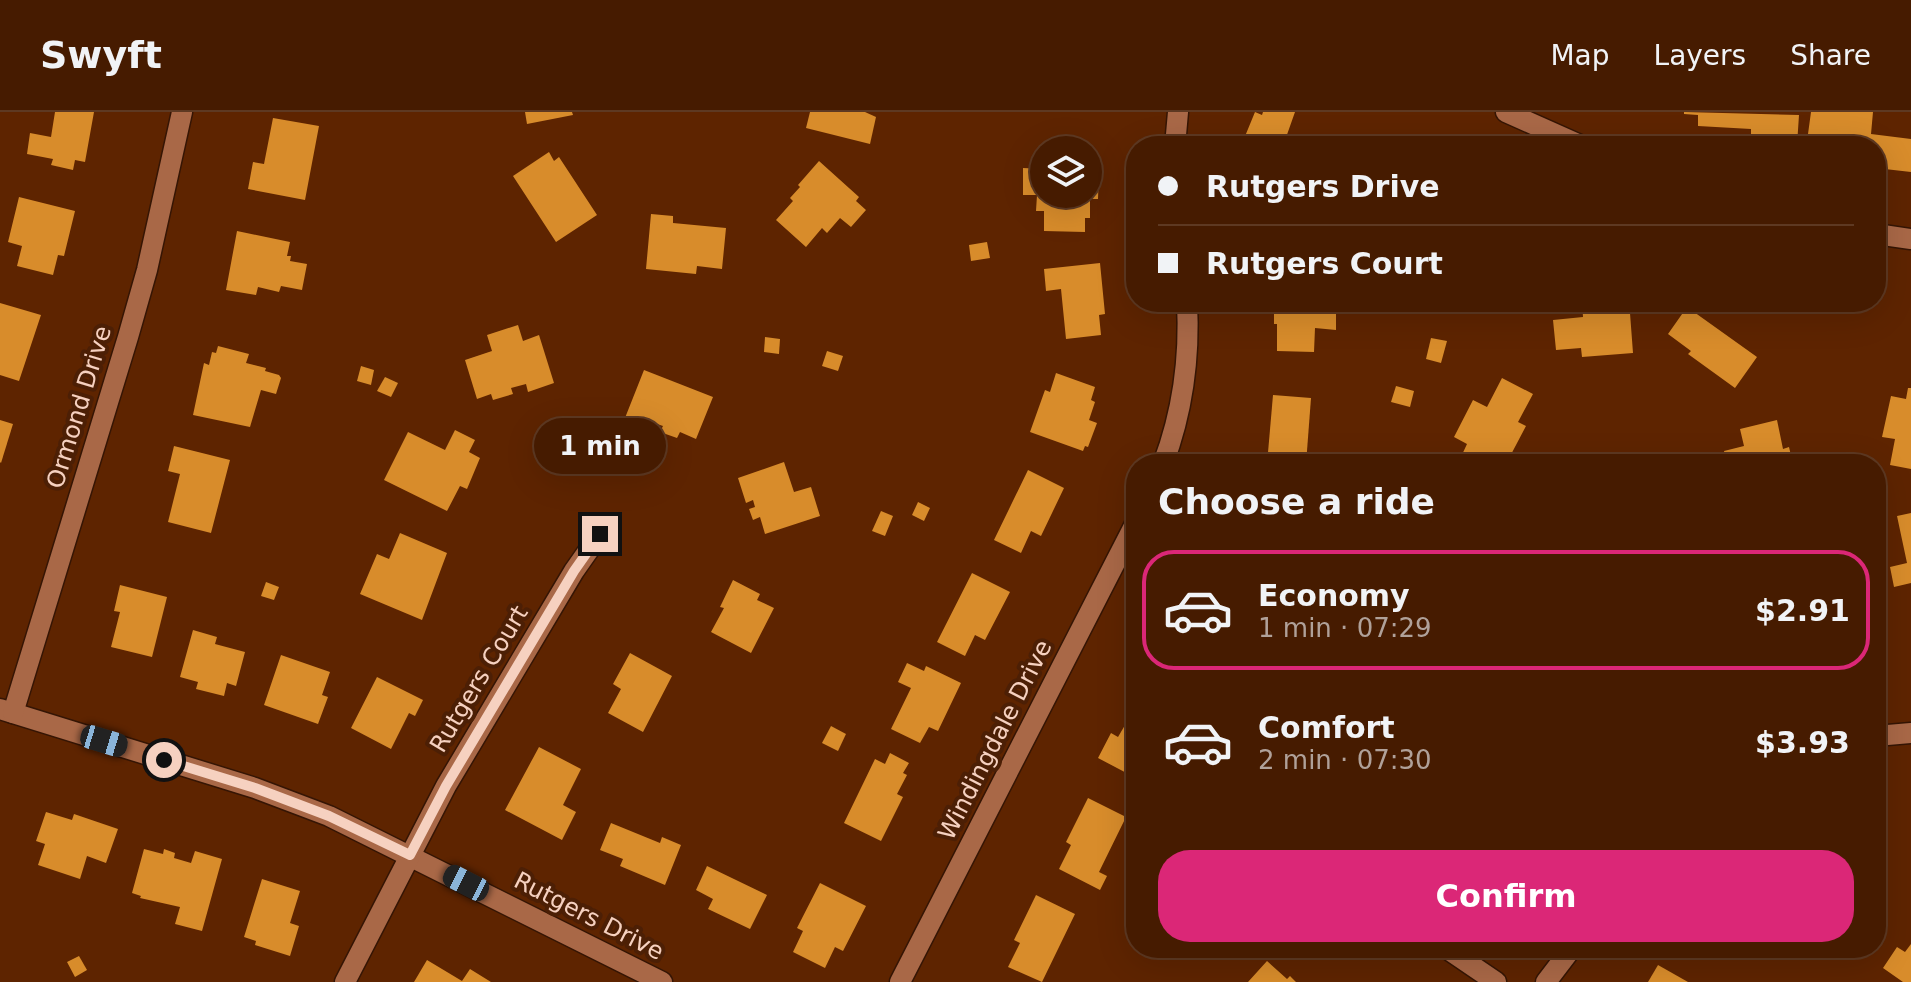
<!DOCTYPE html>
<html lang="en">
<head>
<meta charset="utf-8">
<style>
	:root { --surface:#461b00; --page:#4d240a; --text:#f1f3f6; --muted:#b0a199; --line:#5e3922; --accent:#db2777 }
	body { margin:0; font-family:"DejaVu Sans",sans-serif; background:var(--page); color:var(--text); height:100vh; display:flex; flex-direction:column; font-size:30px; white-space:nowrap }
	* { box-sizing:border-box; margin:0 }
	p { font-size:26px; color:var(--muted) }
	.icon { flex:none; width:44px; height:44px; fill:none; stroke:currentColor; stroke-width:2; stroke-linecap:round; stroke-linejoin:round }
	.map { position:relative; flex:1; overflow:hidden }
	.drawer { position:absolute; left:1126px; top:342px; width:760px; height:504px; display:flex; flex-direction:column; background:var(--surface); border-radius:32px; box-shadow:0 8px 32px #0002,0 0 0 2px var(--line) }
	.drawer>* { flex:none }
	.guide { position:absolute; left:1126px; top:24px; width:760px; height:176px; border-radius:32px; box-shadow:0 8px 32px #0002,0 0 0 2px var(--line); display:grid; align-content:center; height:176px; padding:0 32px; background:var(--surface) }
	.tools { position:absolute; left:1030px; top:24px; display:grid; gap:16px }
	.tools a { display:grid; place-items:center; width:72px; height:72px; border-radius:50%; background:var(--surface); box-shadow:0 8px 32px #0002,0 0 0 2px var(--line); font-size:40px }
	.end { position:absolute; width:36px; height:36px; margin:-18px; border:10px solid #f6d1c0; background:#111; box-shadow:0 0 0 4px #111 }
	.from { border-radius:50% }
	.bubble { position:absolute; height:56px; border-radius:28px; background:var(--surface); box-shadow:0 8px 32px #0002,0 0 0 2px var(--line); font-size:26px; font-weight:600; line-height:56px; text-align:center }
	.car { position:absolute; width:24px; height:48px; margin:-24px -12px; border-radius:10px; box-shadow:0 0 6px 2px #0007; background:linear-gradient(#222 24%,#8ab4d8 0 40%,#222 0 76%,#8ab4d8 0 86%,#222 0) }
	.guide b { display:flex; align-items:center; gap:28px; height:76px; font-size:30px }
	.guide b+b { border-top:2px solid var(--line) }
	.guide i { width:20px; height:20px; background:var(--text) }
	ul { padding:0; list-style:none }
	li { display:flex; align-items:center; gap:24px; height:120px; margin:0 16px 12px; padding:0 16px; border:4px solid transparent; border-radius:32px }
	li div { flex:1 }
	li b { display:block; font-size:30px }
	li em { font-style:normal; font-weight:600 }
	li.active { border-color:var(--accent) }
	li>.icon { width:72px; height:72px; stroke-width:1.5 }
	h2 { padding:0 32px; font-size:36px; line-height:96px }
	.button { display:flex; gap:16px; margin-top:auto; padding:16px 32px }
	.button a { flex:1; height:92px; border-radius:32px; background:var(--accent); color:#fff; font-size:32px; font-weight:600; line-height:92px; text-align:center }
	header { display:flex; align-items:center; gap:48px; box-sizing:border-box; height:112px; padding:0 40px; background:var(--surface); border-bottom:2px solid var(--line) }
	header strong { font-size:38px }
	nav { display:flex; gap:44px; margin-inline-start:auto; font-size:28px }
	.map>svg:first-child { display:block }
</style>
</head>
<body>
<header>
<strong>Swyft</strong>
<nav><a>Map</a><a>Layers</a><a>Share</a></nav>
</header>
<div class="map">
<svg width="1911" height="870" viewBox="0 0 1911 870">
	<rect width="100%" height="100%" fill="#5e2400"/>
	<g fill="#d88c2b">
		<polygon points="55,0 94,0 85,50 75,48 73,58 51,53 53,47 27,42 30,21 51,25"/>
		<polygon points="525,0 572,0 573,3 527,12"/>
		<polygon points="810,0 865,0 876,5 870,32 806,16"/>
		<polygon points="1255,0 1262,3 1263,0 1295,0 1283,34 1241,34"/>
		<polygon points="1684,0 1799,3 1797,33 1751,30 1751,17 1698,14 1698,3 1684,2"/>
		<polygon points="1811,0 1873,0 1871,22 1911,27 1911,60 1876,56 1876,34 1824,34 1826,24 1808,22"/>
		<polygon points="273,6 319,14 305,88 248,77 253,50 264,52"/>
		<polygon points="549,40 554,49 559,45 597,103 556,130 513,64"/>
		<polygon points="819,49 859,85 856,89 866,98 851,115 840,106 827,121 822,116 806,135 776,108 793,89 790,86 800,75 798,73"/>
		<polygon points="1023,56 1044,57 1044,82 1088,82 1088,59 1099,59 1098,87 1090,87 1090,106 1085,106 1085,120 1044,119 1044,99 1036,99 1037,83 1023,83"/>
		<polygon points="19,85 75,99 64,144 58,143 53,163 17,154 22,134 8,130"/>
		<polygon points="651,102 673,104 673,111 726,116 722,157 697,154 696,162 646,157"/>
		<polygon points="237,119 290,130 287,144 291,144 290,149 307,152 302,178 281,174 279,180 258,175 256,183 226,178"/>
		<polygon points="987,130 990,146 971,149 969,133"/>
		<polygon points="1100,151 1105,202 1099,203 1101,223 1066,227 1061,177 1046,179 1044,157"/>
		<polygon points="1269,190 1366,190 1366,200 1336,200 1336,218 1315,216 1314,240 1277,239 1277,212 1274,212 1274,196 1269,196"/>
		<polygon points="1582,190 1616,190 1617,202 1630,201 1633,241 1582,245 1581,236 1556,238 1553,208 1583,205"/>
		<polygon points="0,191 41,203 19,269 0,263"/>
		<polygon points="1687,195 1757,245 1735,276 1688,242 1691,239 1668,222"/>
		<polygon points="518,213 523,229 539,223 554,271 528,280 526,272 511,276 513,282 493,288 491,282 477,287 465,248 492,239 487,223"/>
		<polygon points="765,225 780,227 779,242 764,240"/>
		<polygon points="1431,226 1447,229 1441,251 1426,247"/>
		<polygon points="218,234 249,242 246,251 266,256 265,259 279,263 281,266 276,282 261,278 250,315 193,303 204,251 209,253 212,240 216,241"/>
		<polygon points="827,239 843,244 838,259 822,254"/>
		<polygon points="361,254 374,258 371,273 357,269"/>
		<polygon points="644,258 713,285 696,327 680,320 677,326 660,320 663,314 651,310 647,321 623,311"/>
		<polygon points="1056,261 1095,275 1091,288 1095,290 1089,308 1097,311 1088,335 1085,334 1083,339 1030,320 1045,278 1050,280"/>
		<polygon points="385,265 398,271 391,285 377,279"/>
		<polygon points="1502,266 1533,282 1518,310 1526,314 1506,352 1471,352 1460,347 1467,332 1454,325 1473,288 1487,295"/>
		<polygon points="1396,274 1414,279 1410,295 1391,290"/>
		<polygon points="1908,276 1911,276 1911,357 1890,353 1895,327 1882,325 1891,284 1906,287"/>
		<polygon points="1273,283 1311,286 1306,352 1267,352"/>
		<polygon points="0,308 13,312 1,351 0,350"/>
		<polygon points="1777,308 1783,337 1789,335 1793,352 1727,352 1724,339 1744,334 1740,317"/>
		<polygon points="455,318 475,328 469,340 480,346 467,377 460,374 447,399 384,368 408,320 445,338"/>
		<polygon points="174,334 230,348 211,421 168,410 180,362 168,359"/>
		<polygon points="784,350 794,380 811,375 820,404 765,422 760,405 753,408 749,397 755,395 753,388 746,391 738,366"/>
		<polygon points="1028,358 1064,376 1041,424 1031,419 1021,441 994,428"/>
		<polygon points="918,390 930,396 924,409 912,403"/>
		<polygon points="881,399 893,404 885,424 872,419"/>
		<polygon points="1911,401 1911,471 1894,475 1890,455 1907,451 1897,404"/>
		<polygon points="400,421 447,441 422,508 360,482 377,442 389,447"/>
		<polygon points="972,461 1010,480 985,528 975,523 965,544 937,530"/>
		<polygon points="733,468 760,482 757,488 774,496 751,541 711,520 724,496 720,495"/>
		<polygon points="266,470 279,475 274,488 261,484"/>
		<polygon points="120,473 167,485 152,545 111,535 120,500 114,499"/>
		<polygon points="193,518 217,525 215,532 245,540 236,574 227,571 224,584 196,577 198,570 180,565"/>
		<polygon points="630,541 672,564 643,620 608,601 621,577 613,572"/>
		<polygon points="281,543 330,560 322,583 328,585 318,612 264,593"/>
		<polygon points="907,551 924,559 926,554 961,571 938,619 929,615 920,631 891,617 911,576 898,570"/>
		<polygon points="377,565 423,588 415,604 409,601 391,637 351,616"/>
		<polygon points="1136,599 1136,666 1098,646 1111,621 1118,625 1128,608 1131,609"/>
		<polygon points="831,614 846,622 838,639 822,631"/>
		<polygon points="539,635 581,657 563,693 576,700 562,728 505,698"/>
		<polygon points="890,641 909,651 903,661 907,663 897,682 903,685 881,729 844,711 875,647 885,652"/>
		<polygon points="1088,686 1126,705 1099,760 1107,764 1100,778 1059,757 1071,733 1066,730"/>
		<polygon points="46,700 72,708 74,702 118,717 106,751 87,744 80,767 38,753 45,732 36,729"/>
		<polygon points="611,711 660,731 662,725 681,733 665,773 620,754 623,747 600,738"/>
		<polygon points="144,737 163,742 164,737 175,741 174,746 191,751 195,739 222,747 202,819 175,812 180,795 140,786 141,784 132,781"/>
		<polygon points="707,754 767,783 750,817 708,797 713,787 696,778"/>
		<polygon points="262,767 300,779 290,811 299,814 290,844 255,833 256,829 244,825"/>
		<polygon points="820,771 866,794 843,839 835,835 825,856 793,840 803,819 797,816"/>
		<polygon points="1036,783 1075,802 1042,870 1008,855 1020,831 1014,828"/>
		<polygon points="1911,832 1911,870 1903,870 1883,856 1897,835 1905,840"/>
		<polygon points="79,844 87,858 75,865 67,850"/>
		<polygon points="427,848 462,869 470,857 491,870 414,870"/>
		<polygon points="1267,849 1287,867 1290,864 1296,870 1248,870"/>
		<polygon points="1658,853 1688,870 1648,870"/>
	</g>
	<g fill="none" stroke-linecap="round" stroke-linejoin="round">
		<g stroke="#351504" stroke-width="23">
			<g id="street">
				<polyline points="1506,0 1582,34"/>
				<polyline points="1175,34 1178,0"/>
				<polyline points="1876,122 1911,127"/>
				<path d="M1163,352C1183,299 1190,246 1187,190"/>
				<polyline points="0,597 255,676 329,704 662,870"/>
				<polyline points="13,601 128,225 147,158 182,0"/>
				<polyline points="1876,624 1911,621"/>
				<polyline points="1446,836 1496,870"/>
				<polyline points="345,870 446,674 574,459 600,422"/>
				<polyline points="900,870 1136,410"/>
				<polyline points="1546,870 1572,836"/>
			</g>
		</g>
		<use href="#street" stroke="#a96847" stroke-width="20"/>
	</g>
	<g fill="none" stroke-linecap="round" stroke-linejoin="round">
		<polyline stroke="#f6d1c0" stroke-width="10" points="164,648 255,676 329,704 410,743 446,674 574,459 600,422"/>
	</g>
	<g text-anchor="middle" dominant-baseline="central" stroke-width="8" stroke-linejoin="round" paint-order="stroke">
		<g font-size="24" fill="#f6d1c0" stroke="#4c1f05">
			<text transform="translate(79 295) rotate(-73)">Ormond Drive</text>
			<text transform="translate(479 567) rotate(-59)">Rutgers Court</text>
			<text transform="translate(995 628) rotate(-63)">Windingdale Drive</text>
			<text transform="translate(589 804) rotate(27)">Rutgers Drive</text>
		</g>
	</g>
</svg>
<div class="tools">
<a><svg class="icon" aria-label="layers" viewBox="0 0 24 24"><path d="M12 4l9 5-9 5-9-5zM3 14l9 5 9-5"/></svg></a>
</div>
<i class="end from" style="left:164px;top:648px"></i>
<i class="end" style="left:600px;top:422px"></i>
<div class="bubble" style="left:534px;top:306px;width:132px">1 min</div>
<i class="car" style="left:104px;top:629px;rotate:107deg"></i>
<i class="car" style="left:466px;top:771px;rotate:297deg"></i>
<div class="guide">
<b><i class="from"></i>Rutgers Drive</b>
<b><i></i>Rutgers Court</b>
</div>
<section class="drawer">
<h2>Choose a ride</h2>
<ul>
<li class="active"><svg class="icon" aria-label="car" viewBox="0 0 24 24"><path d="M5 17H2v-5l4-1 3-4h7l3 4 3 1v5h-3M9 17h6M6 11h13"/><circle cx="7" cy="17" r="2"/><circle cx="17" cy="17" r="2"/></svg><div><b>Economy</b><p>1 min · 07:29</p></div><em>$2.91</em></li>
<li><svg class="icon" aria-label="car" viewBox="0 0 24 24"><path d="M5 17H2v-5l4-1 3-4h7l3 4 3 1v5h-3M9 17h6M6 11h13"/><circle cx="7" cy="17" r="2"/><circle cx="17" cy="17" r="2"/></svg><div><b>Comfort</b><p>2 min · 07:30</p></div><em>$3.93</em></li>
</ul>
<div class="button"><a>Confirm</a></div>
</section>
</div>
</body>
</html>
